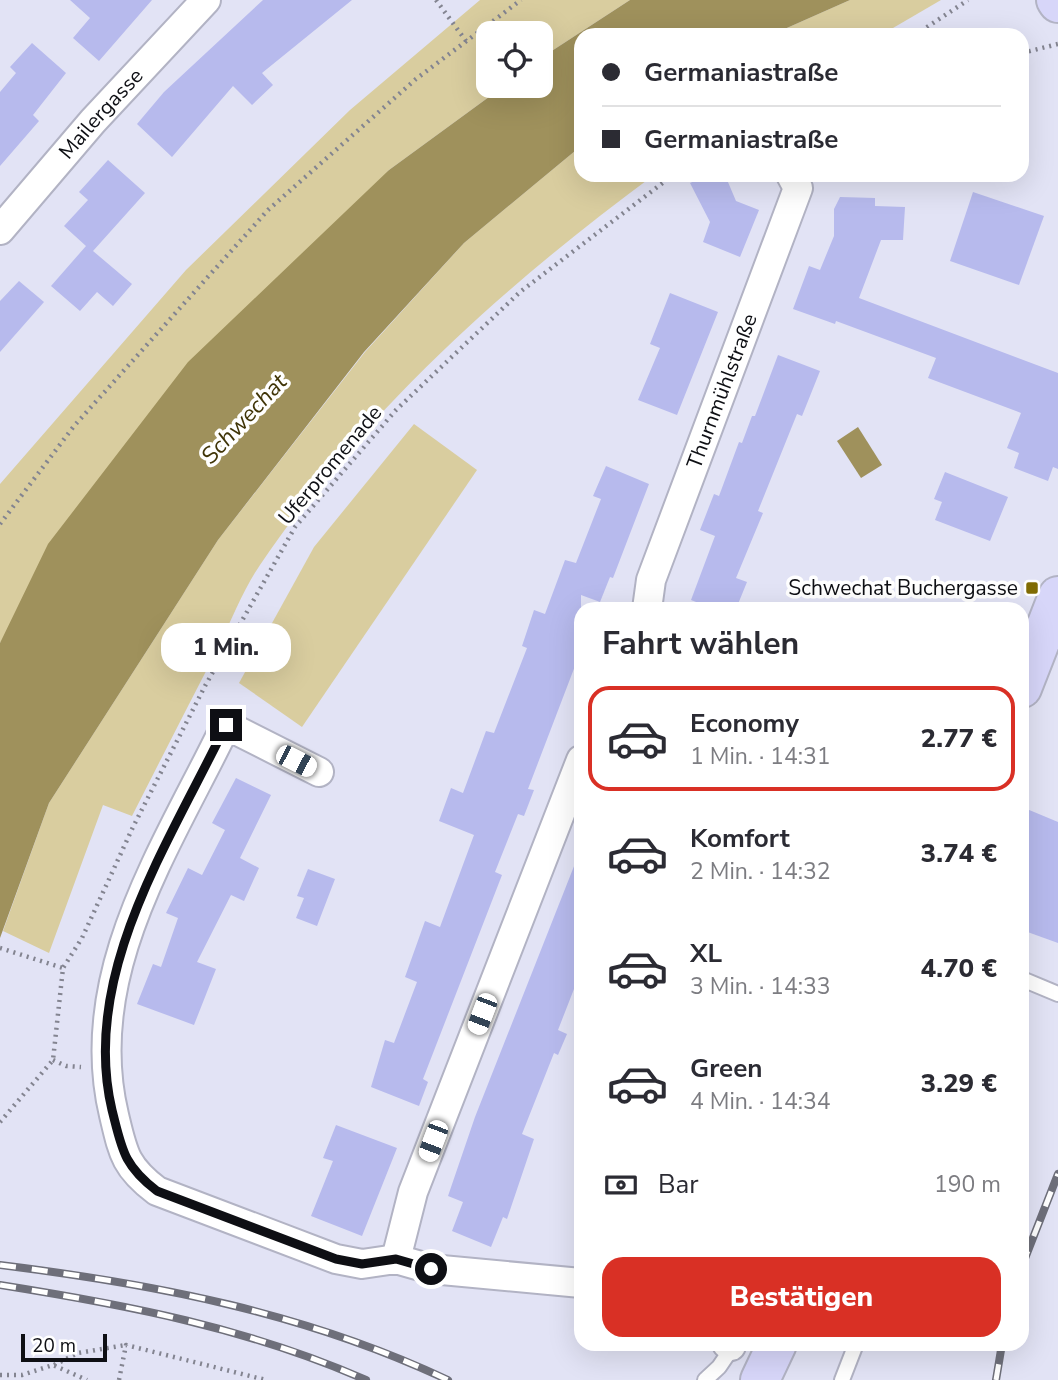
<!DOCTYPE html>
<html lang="de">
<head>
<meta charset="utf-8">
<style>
	:root { --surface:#fff; --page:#f7f7f7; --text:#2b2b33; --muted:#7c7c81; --line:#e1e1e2; --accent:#d93025 }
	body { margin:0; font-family:"Nunito Sans",sans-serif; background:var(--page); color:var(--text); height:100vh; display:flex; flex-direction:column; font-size:26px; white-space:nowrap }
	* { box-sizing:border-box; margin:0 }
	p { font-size:23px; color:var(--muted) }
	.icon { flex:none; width:38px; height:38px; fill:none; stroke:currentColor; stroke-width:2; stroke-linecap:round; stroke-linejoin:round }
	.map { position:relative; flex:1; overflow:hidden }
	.panel { position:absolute; left:574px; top:602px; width:455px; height:749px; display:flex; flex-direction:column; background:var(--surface); border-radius:21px; box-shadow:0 7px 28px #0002 }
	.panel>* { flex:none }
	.guide { position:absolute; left:574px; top:28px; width:455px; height:154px; border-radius:21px; box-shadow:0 7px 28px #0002; display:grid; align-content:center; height:154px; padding:0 28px; background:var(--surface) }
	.controls { position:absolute; left:476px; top:21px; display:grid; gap:14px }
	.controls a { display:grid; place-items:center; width:77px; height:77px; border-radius:14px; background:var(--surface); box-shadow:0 7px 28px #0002; font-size:35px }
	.scale { position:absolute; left:21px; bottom:18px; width:86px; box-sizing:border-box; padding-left:7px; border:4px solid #0e0f14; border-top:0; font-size:19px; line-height:24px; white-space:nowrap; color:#0e0f14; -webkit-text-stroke:5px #fff; paint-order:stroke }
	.end { position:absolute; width:32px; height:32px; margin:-16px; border:9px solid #0e0f14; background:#fff; box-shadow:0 0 0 4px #fff }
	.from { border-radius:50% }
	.bubble { position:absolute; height:49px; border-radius:21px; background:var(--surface); box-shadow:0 7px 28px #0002; font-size:23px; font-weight:800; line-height:49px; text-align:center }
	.car { position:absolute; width:21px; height:42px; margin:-21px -10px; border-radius:9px; box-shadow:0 0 5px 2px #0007; background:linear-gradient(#fff 24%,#345 0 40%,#fff 0 76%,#345 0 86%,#fff 0) }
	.guide b { display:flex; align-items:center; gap:24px; height:66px; font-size:26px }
	.guide b+b { border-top:2px solid var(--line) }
	.guide i { width:18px; height:18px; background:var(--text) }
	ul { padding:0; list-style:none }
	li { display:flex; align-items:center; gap:21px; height:105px; margin:0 14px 10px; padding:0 14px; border:4px solid transparent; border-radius:21px }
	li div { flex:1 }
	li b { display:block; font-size:26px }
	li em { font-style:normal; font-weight:800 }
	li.selected { border-color:var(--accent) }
	li>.icon { width:63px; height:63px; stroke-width:1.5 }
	h2 { padding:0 28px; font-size:32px; line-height:84px }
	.pay { display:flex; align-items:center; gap:18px; height:77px; padding:0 28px; font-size:26px }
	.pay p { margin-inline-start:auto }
	.action { display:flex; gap:14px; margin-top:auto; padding:14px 28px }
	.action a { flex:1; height:80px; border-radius:21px; background:var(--accent); color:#fff; font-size:28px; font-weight:800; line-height:80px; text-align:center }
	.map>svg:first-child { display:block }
</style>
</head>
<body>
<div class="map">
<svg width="1058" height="1380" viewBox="0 0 1058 1380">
	<rect width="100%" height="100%" fill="#e2e3f5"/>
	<g fill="#d9cd9f">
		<polygon points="480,0 630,0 541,58 541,33 488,33 488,86 504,86 389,170 0,643 0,484 186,270 350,110"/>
		<polygon points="850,0 941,0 881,35 771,35"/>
		<path d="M581,146V175H654C505,285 364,411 260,565C243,590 232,619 219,646C190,702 161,759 132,816L103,805L49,953L3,931L49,803L218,540L365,352L464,243Z"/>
		<polygon points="414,424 477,470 302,727 239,683 314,547"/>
	</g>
	<g fill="#9f915c">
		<polygon points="630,0 850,0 771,35 581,35 581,146 464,243 364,352 218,540 49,803 0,938 0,643 48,544 188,362 389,170 504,86 541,86 541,58"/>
		<polygon points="858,427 882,465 861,478 837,441"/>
	</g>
	<g fill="#b7baed">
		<polygon points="70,0 152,0 99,61 73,38 90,18"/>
		<polygon points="263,0 352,0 262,73 273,85 252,105 233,86 172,157 137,124 164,92"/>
		<polygon points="32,43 66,73 33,115 39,121 0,166 0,92 16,73 10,67"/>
		<polygon points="108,160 145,193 93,251 132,284 113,306 97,292 80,311 51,286 86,246 64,226 88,200 79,192"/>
		<polygon points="707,175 725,175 736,201 759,210 740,257 703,242 710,222 690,183"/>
		<polygon points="973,192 1044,216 1019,285 950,261"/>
		<polygon points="840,197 875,198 875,206 905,207 903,240 881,240 859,298 1058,373 1058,469 1053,467 1048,481 1014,468 1019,453 1007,448 1021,413 928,378 936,358 836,321 835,324 793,309 809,266 820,270 834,236 834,209"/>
		<polygon points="19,281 44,302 0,352 0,301"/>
		<polygon points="670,293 718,312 677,415 638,400 660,348 650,344"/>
		<polygon points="778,355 820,371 802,416 797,414 758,511 763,513 736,578 747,582 736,609 714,609 691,600 715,536 700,530 714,494 719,496 739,442 742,443 752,416 755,416"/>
		<polygon points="606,466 649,484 613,578 610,577 600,602 581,595 581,669 575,666 528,789 534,790 524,816 518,814 495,872 502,875 423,1079 428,1082 419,1106 371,1087 385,1040 394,1043 417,982 405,977 425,921 440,927 474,835 439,821 451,788 463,793 486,731 494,733 527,648 522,646 534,610 545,614 565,560 576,563 601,499 593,496"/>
		<polygon points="945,472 1008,497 990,541 935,520 942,502 934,499"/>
		<polygon points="236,778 271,795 240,858 259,868 244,901 231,895 197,962 216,969 194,1025 137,1004 153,964 161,967 178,918 166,913 188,868 202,875 225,830 212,823"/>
		<polygon points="1022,807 1058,822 1058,943 1022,930"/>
		<polygon points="580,851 581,971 558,1030 567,1034 558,1055 554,1053 522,1134 534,1139 507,1219 503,1217 491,1247 452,1231 463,1202 448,1196 475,1117"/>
		<polygon points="308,869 335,879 317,926 296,918 304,898 297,896"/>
		<polygon points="336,1125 397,1148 362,1236 311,1216 333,1161 323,1158"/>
	</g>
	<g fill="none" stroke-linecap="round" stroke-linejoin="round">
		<g stroke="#b2b3c4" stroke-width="18">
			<g id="lane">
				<polyline points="1022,979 1058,994"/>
				<polyline points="705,1380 719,1367 734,1345"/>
				<polyline points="842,1380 856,1344"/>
			</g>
		</g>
		<g stroke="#b2b3c4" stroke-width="32">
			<g id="street">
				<path id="s1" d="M0,230L93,121L206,0"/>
				<path id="s2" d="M647,609L651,580L798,188L791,175"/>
				<path d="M319,772L226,725C167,847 80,974 114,1115C123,1153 125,1167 157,1191L336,1259L362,1264L396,1259L431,1269L581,1283"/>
				<polyline points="396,1259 413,1192 581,760"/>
				<polyline points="727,1344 731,1346"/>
			</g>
		</g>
		<g stroke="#b2b3c4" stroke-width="42">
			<g id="secondary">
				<polyline points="1056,0 1058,3"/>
				<polyline points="1022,688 1058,596"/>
				<polyline points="760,1380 777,1344"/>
			</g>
		</g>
		<g stroke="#838490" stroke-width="4.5" stroke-dasharray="2 5" stroke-linecap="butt">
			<polyline points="436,0 466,41"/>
			<polyline points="915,35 968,0"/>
			<polyline points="1022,53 1058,44"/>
			<polyline points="0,524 74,426 268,210 416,79 521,0"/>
			<polyline points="0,948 63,968"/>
			<polyline points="53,1060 66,1066 81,1067"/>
			<polyline points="0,1122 53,1060 63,968 82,938 133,827 205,686 295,527 396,410 520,292 673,175"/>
			<polyline points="54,1365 78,1353 126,1345"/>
			<polyline points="0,1375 22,1375 53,1365 87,1380"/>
			<polyline points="119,1380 126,1345 266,1380"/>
		</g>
		<use href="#lane" stroke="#fff" stroke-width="14"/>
		<use href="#street" stroke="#fff" stroke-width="28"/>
		<use href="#secondary" stroke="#d7d6f9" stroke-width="38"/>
		<g stroke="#6e6f7a" stroke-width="8">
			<g id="rail">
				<path d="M0,1265C155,1284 306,1313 448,1380"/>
				<polyline points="1022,1266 1058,1174"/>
				<path d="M0,1285C127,1305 248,1328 366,1380"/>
				<polyline points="996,1380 1002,1344"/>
			</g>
		</g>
		<use href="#rail" stroke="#fff" stroke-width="5" stroke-dasharray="16" stroke-linecap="butt"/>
	</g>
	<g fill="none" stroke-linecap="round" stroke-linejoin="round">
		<path stroke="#0e0f14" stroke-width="9" d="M226,725C169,843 80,975 112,1110C122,1149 123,1165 157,1191L336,1259L362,1264L396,1259L431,1269"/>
	</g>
	<rect fill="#806b04" stroke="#fff" stroke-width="2.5" x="1025" y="581" width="14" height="14" rx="3.5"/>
	<g text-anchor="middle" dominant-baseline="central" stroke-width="7" stroke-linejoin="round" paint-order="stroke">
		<g font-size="21" fill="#0e0f14" stroke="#fff">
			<text stroke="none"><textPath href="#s1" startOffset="154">Mailergasse</textPath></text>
			<text stroke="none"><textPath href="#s2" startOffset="231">Thurnmühlstraße</textPath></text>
			<text transform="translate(330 465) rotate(-50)">Uferpromenade</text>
		</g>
		<g font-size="21" fill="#0e0f14" stroke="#fff" text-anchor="end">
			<text x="1018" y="588">Schwechat Buchergasse</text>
		</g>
		<g font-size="23" font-style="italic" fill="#403508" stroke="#fff">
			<text transform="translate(244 419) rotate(-47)">Schwechat</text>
		</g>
	</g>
</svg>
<div class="controls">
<a><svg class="icon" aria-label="locate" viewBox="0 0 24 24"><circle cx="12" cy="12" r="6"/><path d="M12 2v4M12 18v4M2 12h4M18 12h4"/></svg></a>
</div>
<div class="scale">20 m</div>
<i class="end from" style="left:431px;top:1269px"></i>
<i class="end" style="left:226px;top:725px"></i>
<div class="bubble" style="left:161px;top:623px;width:130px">1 Min.</div>
<i class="car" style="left:296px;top:761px;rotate:117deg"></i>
<i class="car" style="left:482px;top:1014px;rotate:201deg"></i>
<i class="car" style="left:433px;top:1141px;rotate:201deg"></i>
<div class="guide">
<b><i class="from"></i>Germaniastraße</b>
<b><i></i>Germaniastraße</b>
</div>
<section class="panel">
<h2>Fahrt wählen</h2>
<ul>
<li class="selected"><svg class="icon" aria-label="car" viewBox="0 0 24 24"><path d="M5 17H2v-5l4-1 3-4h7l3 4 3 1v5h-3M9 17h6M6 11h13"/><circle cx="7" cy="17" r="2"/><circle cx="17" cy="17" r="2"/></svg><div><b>Economy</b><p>1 Min. · 14:31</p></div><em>2.77 €</em></li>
<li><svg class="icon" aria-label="car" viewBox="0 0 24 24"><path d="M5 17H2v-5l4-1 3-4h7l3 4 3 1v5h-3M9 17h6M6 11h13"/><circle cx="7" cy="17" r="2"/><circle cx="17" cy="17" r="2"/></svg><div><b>Komfort</b><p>2 Min. · 14:32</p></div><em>3.74 €</em></li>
<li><svg class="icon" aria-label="car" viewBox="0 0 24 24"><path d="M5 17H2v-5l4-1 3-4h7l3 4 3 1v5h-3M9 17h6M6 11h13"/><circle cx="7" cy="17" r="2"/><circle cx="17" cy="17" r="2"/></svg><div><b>XL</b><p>3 Min. · 14:33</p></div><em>4.70 €</em></li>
<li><svg class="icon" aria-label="car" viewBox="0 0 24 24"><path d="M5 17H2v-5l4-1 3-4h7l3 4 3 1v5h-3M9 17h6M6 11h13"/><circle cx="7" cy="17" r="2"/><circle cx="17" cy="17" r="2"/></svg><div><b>Green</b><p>4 Min. · 14:34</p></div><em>3.29 €</em></li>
</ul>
<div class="pay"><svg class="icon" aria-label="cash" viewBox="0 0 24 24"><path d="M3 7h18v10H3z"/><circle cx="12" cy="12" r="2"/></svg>Bar<p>190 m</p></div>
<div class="action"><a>Bestätigen</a></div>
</section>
</div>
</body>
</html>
